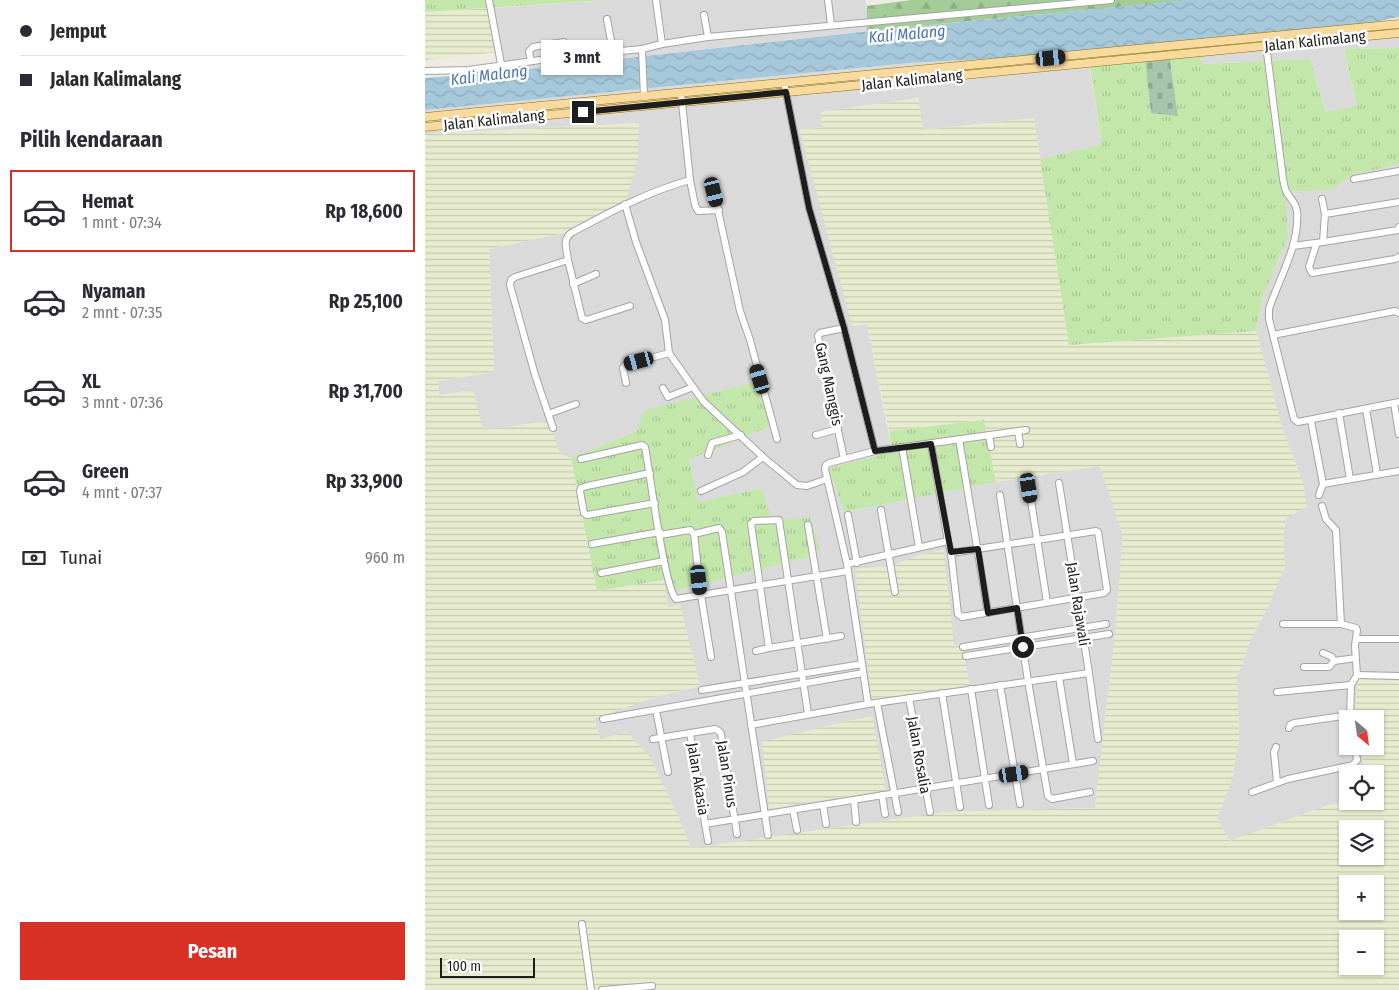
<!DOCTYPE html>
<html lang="id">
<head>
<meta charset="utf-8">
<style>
	:root { --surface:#fff; --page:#f2f2f3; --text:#2b2b33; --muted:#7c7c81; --line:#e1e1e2; --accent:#d93025 }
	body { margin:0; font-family:"Fira Sans Condensed",sans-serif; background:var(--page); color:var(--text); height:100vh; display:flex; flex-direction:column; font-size:19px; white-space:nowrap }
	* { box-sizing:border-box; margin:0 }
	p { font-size:16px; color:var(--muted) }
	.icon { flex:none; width:28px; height:28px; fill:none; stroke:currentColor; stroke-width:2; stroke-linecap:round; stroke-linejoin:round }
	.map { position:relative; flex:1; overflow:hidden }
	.sheet { display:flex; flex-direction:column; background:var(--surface); width:425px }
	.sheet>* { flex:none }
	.hud { display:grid; align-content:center; height:110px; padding:0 20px; background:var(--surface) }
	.needle { width:32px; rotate:151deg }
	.fabs { position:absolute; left:914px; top:710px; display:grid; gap:10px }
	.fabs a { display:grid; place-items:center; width:45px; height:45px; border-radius:0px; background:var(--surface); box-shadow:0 1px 4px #0004; font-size:25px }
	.scale { position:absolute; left:15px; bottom:12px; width:95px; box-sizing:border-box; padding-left:5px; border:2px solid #1d1d1d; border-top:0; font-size:14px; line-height:18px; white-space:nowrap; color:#1d1d1d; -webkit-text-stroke:4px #fff; paint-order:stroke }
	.end { position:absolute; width:22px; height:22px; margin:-11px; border:6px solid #1d1d1d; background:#fff; box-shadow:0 0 0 2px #fff }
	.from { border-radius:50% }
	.bubble { position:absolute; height:35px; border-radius:0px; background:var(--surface); box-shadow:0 1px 4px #0004; font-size:16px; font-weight:700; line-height:35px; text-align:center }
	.car { position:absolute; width:15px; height:30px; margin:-15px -8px; border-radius:6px; box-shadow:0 0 4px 1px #0007; background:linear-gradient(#222 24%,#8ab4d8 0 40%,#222 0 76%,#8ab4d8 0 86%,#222 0) }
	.hud b { display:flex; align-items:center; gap:18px; height:48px; font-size:19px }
	.hud b+b { border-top:1px solid var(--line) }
	.hud i { width:12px; height:12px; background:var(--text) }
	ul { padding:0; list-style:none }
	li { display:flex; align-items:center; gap:15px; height:82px; margin:0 10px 8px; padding:0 10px; border:2px solid transparent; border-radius:0px }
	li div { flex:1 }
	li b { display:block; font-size:19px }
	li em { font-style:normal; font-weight:700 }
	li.on { border-color:var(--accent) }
	li>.icon { width:45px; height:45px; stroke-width:1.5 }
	h2 { padding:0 20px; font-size:22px; line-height:60px }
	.pay { display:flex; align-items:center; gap:12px; height:55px; padding:0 20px; font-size:19px }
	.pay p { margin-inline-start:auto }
	.primary-button { display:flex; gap:10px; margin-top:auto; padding:10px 20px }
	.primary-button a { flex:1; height:58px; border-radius:0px; background:var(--accent); color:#fff; font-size:20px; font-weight:700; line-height:58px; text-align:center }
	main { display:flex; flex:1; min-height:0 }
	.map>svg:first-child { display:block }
</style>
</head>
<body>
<main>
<section class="sheet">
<div class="hud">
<b><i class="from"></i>Jemput</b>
<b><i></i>Jalan Kalimalang</b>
</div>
<h2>Pilih kendaraan</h2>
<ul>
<li class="on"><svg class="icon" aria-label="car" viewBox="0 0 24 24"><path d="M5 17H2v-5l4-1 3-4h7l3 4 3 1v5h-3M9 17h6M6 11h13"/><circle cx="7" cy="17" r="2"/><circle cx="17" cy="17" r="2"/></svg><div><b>Hemat</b><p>1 mnt · 07:34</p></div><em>Rp 18,600</em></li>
<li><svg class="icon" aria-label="car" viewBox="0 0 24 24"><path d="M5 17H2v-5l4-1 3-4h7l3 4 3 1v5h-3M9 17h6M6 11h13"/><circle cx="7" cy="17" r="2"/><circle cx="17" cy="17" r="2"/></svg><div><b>Nyaman</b><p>2 mnt · 07:35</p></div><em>Rp 25,100</em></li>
<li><svg class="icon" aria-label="car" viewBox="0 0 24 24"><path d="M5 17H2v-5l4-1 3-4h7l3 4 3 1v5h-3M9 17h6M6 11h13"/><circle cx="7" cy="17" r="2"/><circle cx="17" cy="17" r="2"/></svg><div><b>XL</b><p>3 mnt · 07:36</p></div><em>Rp 31,700</em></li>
<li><svg class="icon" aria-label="car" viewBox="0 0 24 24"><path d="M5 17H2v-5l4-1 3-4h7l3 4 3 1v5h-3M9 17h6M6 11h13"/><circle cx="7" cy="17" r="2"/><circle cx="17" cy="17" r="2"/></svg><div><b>Green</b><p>4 mnt · 07:37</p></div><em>Rp 33,900</em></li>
</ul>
<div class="pay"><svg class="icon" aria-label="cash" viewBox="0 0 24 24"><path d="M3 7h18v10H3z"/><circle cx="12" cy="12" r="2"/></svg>Tunai<p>960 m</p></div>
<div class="primary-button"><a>Pesan</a></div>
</section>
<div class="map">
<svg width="974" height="990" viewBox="0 0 974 990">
	<defs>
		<pattern id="farmland-rules" width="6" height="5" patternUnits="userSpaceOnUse" patternTransform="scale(1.25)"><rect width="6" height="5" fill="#e8eccf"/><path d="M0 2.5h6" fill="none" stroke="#c7cab1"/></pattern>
		<pattern id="grass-tufts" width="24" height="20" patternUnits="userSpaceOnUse" patternTransform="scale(1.25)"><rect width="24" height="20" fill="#c3e7ab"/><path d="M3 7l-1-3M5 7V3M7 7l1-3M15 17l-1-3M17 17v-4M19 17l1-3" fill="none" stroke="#a7c693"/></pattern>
		<pattern id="forest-firs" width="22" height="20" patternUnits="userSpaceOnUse" patternTransform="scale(1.25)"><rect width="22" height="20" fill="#a4cc99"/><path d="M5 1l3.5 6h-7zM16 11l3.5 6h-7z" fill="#8daf83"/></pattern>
		<pattern id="cemetery-stones" width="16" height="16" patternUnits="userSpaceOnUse" patternTransform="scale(1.25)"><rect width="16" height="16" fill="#a5c6ad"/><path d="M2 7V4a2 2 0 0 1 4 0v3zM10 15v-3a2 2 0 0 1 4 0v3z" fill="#8eaa94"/></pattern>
		<pattern id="water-waves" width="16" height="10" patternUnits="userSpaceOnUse" patternTransform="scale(1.25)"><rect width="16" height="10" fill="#a5c9da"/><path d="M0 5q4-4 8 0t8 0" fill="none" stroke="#8eacbb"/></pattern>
	</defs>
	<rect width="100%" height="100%" fill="#eeebe3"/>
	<g fill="#dbdada">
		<polygon points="183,0 440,0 442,6 442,31 78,72 68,8"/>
		<polygon points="974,24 974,48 919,49 932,107 900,112 885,59 777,64 775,43"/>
		<polygon points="662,54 677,144 615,159 609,118 498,130 493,98 397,112 398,127 375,130 428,326 442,324 467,452 404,468 419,512 571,482 675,465 698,535 690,636 670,808 520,812 266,849 254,818 224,756 175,739 169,718 230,697 275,686 254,604 243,608 241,593 381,558 347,520 336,488 274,503 264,460 349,425 212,431 146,458 135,454 123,421 57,431 48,390 14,395 13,381 69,372 64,249 143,232 214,123 0,134 0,110 484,63"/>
		<polygon points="974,164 974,681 933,679 930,707 932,719 922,719 922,746 936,746 940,774 922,774 922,801 931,801 904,805 805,841 792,819 808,776 814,735 812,678 827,636 841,611 860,567 858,538 861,519 878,483 857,428 831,331 838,296 863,237 859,192 907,190 926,175"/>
	</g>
	<g fill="url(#farmland-rules)" fill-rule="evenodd">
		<polygon points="68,8 75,52 0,60 0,12"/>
		<path d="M493,98L498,130L609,118L644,345L831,331L857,428L878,483L882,506L861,519L858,538L860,567L841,611L827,636L812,678L814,735L808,776L792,819L805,841L904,805L931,801H950V774H940L936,746H950V719H932L930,707L933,679L974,681V990H0V134L214,123L213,158L201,201L143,232L64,249L69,372L13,381L14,395L48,390L58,430L124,421L135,454L146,458L172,591L239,579L243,608L255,604L275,686L230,697L169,719L175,739L202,732L224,756L254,818L266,848L520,812L670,808L690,636L698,535L675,466L571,482L558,420L464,431L442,324L427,326L375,130L398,127L396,112ZM922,829H950V856H922ZM922,884H950V911H922ZM922,939H950V966H922Z"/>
		<polygon points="519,549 529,645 537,645 545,685 447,700 430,569 466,566 491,556"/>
		<polygon points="447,716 461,790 344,809 337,742 405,725"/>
	</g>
	<g fill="url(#grass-tufts)">
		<polygon points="0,0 183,0 0,12"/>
		<polygon points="775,43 777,64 885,59 900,112 932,106 919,49 974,48 974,164 926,175 907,190 860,192 863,237 838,296 831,331 644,345 615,159 677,144 663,55 719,49 753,116 743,46"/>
		<polygon points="336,381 349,425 264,460 274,502 337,488 347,520 385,518 395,549 381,558 241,593 239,580 172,591 146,458 212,431 220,410"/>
		<polygon points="559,420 571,482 419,512 404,468 467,452 464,431"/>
	</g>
	<polygon fill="url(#forest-firs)" points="486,0 767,0 442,31 442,6"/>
	<polygon fill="url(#cemetery-stones)" points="743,46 753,116 726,113 719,49"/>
	<polygon fill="url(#water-waves)" points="763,0 974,0 974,17 926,27 662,54 484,63 0,110 0,78 78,72 445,31"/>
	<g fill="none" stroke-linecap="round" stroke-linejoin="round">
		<g stroke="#a4a4a4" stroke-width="8">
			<g id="minor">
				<polyline points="64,0 76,64"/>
				<polyline points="231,0 237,44"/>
				<polyline points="403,0 406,25"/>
				<polyline points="279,15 283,37"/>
				<polyline points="182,19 188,52"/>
				<path d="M840,37L858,179C859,183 859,187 861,191C865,200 870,200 872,211C875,245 854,278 844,309V319L869,419L873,422L974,402"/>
				<polyline points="217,49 219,96"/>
				<polyline points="106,61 104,51 108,47 139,42 143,46 144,56"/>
				<polyline points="0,71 43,70 144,56 217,49 237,44 283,37 686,0"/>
				<polyline points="360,87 384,208 419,328 450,451 404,463 401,465 400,469 422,564 443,704"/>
				<polyline points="929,179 974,171"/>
				<polyline points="265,180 270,205 273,211 294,210"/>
				<polyline points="289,192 315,311 325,340 352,439"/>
				<polyline points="897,199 900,214"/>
				<polyline points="200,204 211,242 240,320 244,353 268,387 279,402 338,457 372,485 382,486 402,479"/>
				<polyline points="898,242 973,230 974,227"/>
				<polyline points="891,245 884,267 887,273 970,259 974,257"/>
				<polyline points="868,246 898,242 900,214 974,202"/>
				<polyline points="143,260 157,318 161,320 205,306"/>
				<polyline points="148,284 171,274"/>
				<polyline points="848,335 970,311 974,313"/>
				<polyline points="201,383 198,368 200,365 244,353"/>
				<polyline points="238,388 243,397 268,387"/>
				<polyline points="969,403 974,434"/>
				<polyline points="941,409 952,474"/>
				<polyline points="914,413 925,479"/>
				<polyline points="123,414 151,404"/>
				<polyline points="886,421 898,484 894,495"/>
				<path d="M128,428L110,375L85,285L86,280L90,277L143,260C142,250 137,240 146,233C185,212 222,192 265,180L256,93"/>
				<polyline points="593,431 595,444"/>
				<polyline points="391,435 413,429"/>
				<polyline points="564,435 566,447"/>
				<polyline points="534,439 563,613"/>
				<polyline points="506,444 523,541"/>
				<polyline points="477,447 494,547"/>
				<polyline points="450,451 601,430"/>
				<polyline points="283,455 287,443 316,435"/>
				<path d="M156,459L217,445L220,447C225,472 239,587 251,599L423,571"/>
				<polyline points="419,459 393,336 395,333 419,328"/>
				<polyline points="225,473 162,486 156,488 155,491 159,513 162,515 230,503"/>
				<polyline points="634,483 664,673 673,739"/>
				<polyline points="898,484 974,471"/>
				<polyline points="604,488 622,602"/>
				<polyline points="276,491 318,472 338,457"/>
				<polyline points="575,495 603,681 623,796 627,799 665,792"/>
				<polyline points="897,506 901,519 911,530 916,624"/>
				<polyline points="456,510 470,592"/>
				<polyline points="423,515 432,563"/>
				<polyline points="383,525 402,639"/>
				<polyline points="269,534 294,528 297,532 343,835"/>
				<polyline points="235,535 265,530 269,534 276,595 286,657"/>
				<polyline points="167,544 235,532"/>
				<polyline points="422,564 523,541 526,553 671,531 673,532 682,590 679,593 537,617 533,614 526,553"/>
				<polyline points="176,573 239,561"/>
				<polyline points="858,624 916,624 931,628 932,630 930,646 932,675 926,685 925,719"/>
				<polyline points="932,639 974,639"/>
				<polyline points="538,647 681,624"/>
				<polyline points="344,648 416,636"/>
				<polyline points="331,651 344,648 326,524 329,521 354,520 383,714"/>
				<polyline points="898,653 907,657 909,661 931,658"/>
				<polyline points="541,656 684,634"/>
				<polyline points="879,667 904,667 909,661"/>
				<polyline points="932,675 974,676"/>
				<polyline points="634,677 648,764"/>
				<polyline points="575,685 595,804"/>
				<polyline points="546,689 564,805"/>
				<polyline points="277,690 437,664"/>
				<polyline points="852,692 926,685"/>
				<polyline points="517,693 535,807"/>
				<polyline points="484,698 505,812"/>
				<polyline points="452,703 473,812"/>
				<polyline points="231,710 243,772"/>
				<polyline points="178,719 438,673"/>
				<polyline points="326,725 443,704 664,673"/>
				<polyline points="864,728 865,725 869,723 925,715"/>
				<polyline points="265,733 283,841"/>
				<polyline points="228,739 290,729 294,731 296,734 312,834"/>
				<polyline points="851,747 849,752 852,782"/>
				<polyline points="827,792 863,779 928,765 932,760 930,746"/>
				<polyline points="457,795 460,814"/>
				<polyline points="429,800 431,822"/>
				<polyline points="398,805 401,824"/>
				<polyline points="368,810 372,830"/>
				<polyline points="280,824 668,761"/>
				<polyline points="157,924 166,990"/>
				<polyline points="177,990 227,986"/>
			</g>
		</g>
		<g stroke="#917005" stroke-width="9">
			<g id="major">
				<polyline points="0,117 974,24"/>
				<polyline points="0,127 974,33"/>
			</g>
		</g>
		<use href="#minor" stroke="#fff" stroke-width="6"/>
		<use href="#major" stroke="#f8da9e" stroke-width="8"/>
	</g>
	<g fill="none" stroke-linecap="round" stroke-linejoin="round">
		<polyline stroke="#1d1d1d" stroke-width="6" points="158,112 361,92 384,208 419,328 450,451 506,444 526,552 553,549 563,613 592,608 598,647"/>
	</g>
	<g text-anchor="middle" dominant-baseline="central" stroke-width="5" stroke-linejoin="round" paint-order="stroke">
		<g font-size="15" fill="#1d1d1d" stroke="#fff">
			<text transform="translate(890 41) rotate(-6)">Jalan Kalimalang</text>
			<text transform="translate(487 80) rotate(-6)">Jalan Kalimalang</text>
			<text transform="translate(69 120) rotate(-6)">Jalan Kalimalang</text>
			<text transform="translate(404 384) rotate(78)">Gang Manggis</text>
			<text transform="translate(653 604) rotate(81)">Jalan Rajawali</text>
			<text transform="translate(494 755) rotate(80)">Jalan Rosalia</text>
			<text transform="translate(302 774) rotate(81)">Jalan Pinus</text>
			<text transform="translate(273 779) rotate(81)">Jalan Akasia</text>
		</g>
		<g font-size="16" font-style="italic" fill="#4d73a9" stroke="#fff">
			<text transform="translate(482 34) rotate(-5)">Kali Malang</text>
			<text transform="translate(64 75) rotate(-7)">Kali Malang</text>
		</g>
	</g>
</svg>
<div class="fabs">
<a><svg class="needle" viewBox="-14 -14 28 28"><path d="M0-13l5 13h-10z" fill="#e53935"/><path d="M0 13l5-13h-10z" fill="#7c7c81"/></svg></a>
<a><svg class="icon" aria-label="locate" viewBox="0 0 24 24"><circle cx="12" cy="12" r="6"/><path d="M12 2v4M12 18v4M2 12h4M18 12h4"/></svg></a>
<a><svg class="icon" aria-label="layers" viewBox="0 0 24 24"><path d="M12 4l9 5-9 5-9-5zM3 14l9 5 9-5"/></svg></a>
<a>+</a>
<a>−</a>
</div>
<div class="scale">100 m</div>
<i class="end from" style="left:598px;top:647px"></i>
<i class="end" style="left:158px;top:112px"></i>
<div class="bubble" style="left:116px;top:40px;width:82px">3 mnt</div>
<i class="car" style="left:626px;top:58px;rotate:84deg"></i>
<i class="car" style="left:289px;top:192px;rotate:166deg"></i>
<i class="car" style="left:214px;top:361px;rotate:255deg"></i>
<i class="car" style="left:335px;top:379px;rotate:343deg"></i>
<i class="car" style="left:604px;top:488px;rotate:171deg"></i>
<i class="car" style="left:274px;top:580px;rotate:174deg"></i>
<i class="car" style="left:589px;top:774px;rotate:81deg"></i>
</div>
</main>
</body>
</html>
